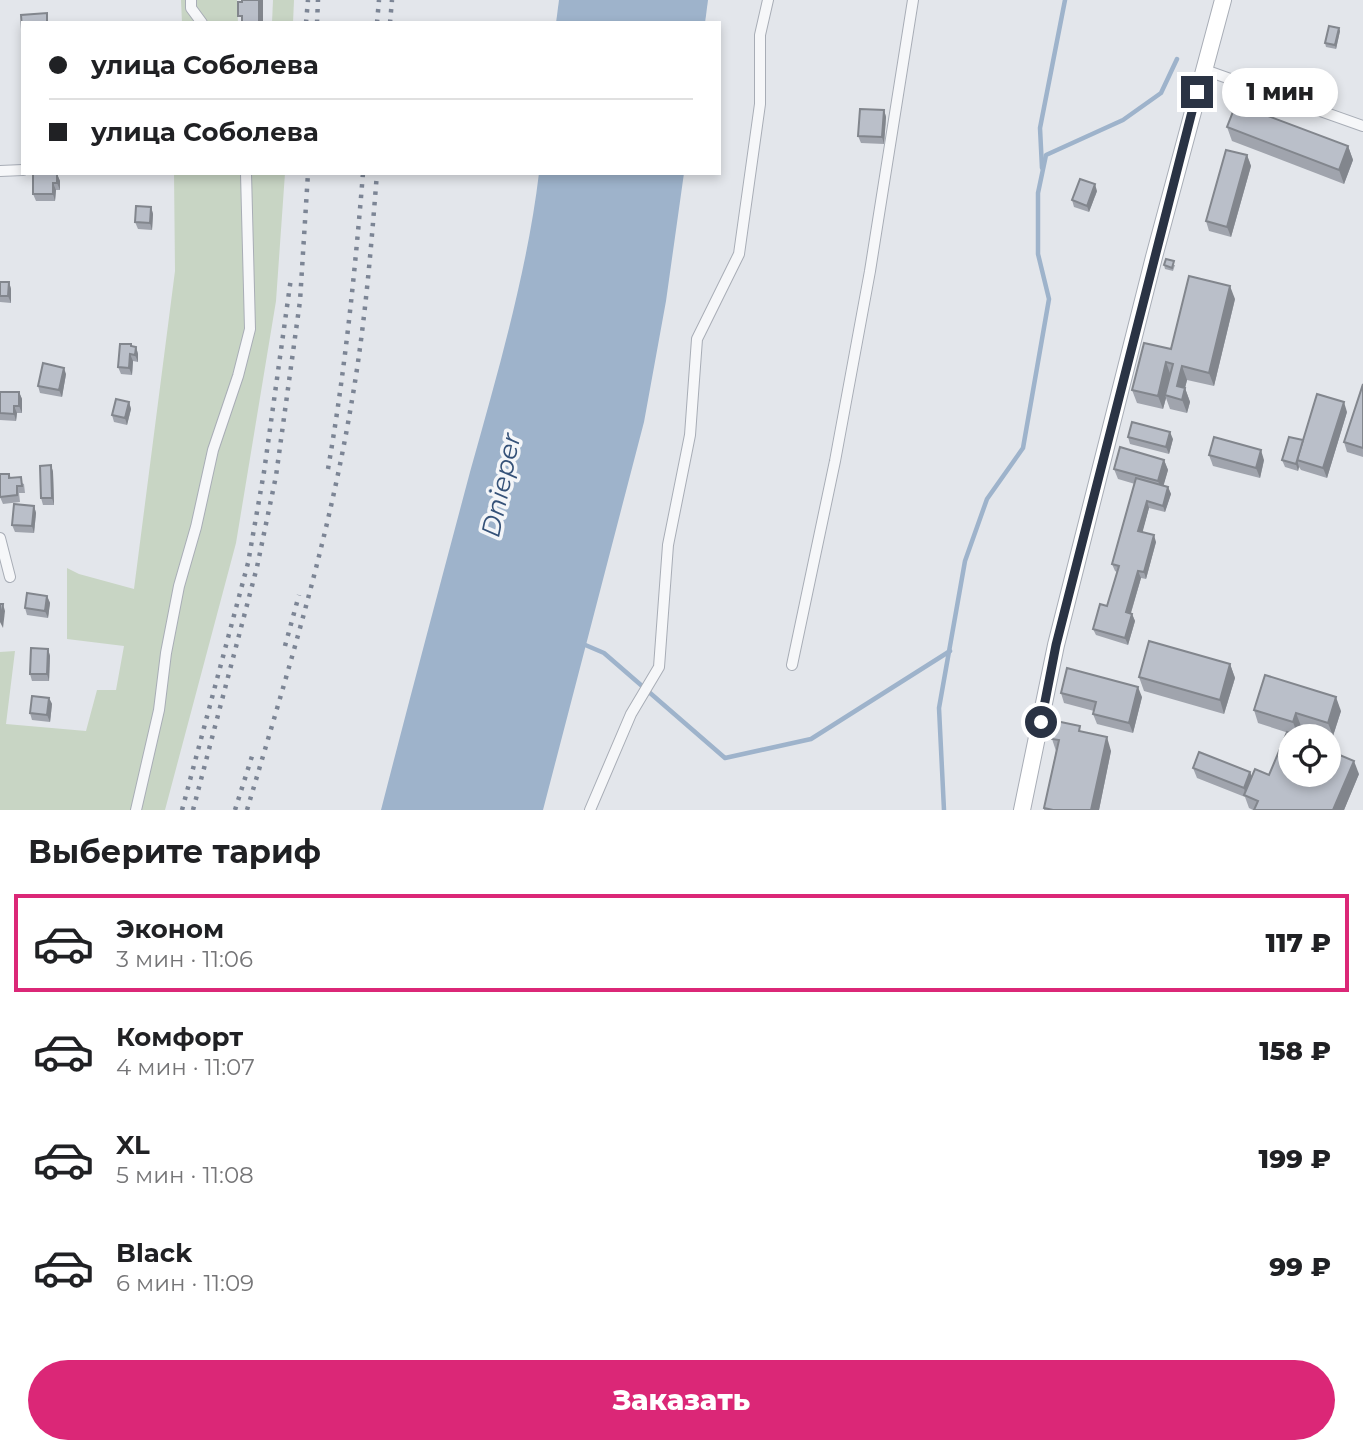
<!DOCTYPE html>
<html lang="ru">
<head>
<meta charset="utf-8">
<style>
	:root { --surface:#fff; --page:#f6f6f6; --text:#202124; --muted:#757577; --line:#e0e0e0; --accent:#db2777 }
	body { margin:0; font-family:Montserrat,sans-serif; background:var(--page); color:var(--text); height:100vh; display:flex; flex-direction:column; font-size:26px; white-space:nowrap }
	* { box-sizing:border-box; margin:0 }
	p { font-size:23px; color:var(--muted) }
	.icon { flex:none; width:38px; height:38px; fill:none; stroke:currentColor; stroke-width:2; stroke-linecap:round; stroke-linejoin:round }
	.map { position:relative; height:810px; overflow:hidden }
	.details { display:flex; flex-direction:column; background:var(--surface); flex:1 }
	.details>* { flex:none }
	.banner { position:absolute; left:21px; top:21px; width:700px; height:154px; border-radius:0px; box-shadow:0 4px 10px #0003; display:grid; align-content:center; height:154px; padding:0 28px; background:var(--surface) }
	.buttons { position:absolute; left:1278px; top:724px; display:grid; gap:14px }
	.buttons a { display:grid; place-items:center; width:63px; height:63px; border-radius:50%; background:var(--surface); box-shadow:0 4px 10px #0003; font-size:35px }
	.end { position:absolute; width:32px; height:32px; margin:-16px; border:9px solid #2a3344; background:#fff; box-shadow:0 0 0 4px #fff }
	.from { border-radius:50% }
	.bubble { position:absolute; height:49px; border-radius:24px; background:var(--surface); box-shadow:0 4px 10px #0003; font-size:23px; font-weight:800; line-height:49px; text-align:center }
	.banner b { display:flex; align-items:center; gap:24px; height:66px; font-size:26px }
	.banner b+b { border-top:2px solid var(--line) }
	.banner i { width:18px; height:18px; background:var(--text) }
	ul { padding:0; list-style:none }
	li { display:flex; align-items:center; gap:21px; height:98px; margin:0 14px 10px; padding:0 14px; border:4px solid transparent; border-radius:0px }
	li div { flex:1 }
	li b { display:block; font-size:26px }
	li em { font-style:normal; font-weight:800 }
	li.active { border-color:var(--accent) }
	li>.icon { width:63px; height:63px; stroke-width:1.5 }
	h2 { padding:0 28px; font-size:32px; line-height:84px }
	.action { display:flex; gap:14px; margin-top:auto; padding:14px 28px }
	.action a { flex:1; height:80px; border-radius:42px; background:var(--accent); color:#fff; font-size:28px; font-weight:800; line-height:80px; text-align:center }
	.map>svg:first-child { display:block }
</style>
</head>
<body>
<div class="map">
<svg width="1363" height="810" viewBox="0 0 1363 810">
	<rect width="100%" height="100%" fill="#e3e6eb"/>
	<g fill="#c8d5c4">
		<polygon points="181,0 237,0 238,23 182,23"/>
		<polygon points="273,0 294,0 293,23 272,23"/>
		<polygon points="174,173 285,173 276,301 236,543 165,810 0,810 0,652 15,651 6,724 86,731 97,690 116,690 124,646 67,639 67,568 79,574 134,589 175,271"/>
	</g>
	<g fill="#9eb3cb">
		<polygon points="559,0 708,0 705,23 556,23"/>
		<path d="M539,173H684L666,301L644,422L543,810H381C410,697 440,585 470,472C497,375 527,273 539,173Z"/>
	</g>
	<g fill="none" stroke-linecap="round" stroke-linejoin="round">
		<g stroke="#9eb3cb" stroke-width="4.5">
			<polyline points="1042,168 1040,128 1065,0"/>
			<polyline points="583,644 604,653 725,758 811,739 950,651"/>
			<polyline points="944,810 939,708 965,561 987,499 1023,448 1049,299 1038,254 1038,193 1046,155 1123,120 1161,93 1177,59"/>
		</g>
		<g stroke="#a8adb6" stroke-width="12">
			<g id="street">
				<polyline points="191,0 191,8 202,23"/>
				<polyline points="1202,69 1363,126"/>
				<polyline points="0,171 23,170"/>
				<polyline points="0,538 10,577"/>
				<polyline points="792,665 835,461 870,271 913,0"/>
				<polyline points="136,810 159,710 166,653 179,586 196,527 213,450 238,376 250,329 246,173"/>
				<polyline points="590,810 631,714 659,667 668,545 690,435 697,339 739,254 760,104 760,35 768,0"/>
			</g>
		</g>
		<g stroke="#a8adb6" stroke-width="18">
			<polyline id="secondary" points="1022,810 1056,645 1154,257 1223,0"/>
		</g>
		<use href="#street" stroke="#f6f7f9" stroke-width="10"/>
		<use href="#secondary" stroke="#fff" stroke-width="16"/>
		<g stroke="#7c8595" stroke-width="4.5" stroke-dasharray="3.5 7" stroke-linecap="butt">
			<polyline points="306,23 308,0"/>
			<polyline points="317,23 318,0"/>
			<polyline points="377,23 379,0"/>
			<polyline points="390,23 392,0"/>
			<path d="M328,469C345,371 355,272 363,173"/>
			<polyline points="285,646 299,595"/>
			<polyline points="182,810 248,563 264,472 291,278"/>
			<polyline points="193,810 257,567 276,476 300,301 308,173"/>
			<polyline points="235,810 253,753"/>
			<path d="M247,810C287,675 329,539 352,400C365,325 371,249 377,173"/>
		</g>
	</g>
	<g fill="#a0a4ad">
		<polygon points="1340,31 1336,49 1326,47 1325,43"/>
		<polygon points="884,110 886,117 884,144 861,143 858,136"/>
		<polygon points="1227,127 1348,146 1353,160 1344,184 1232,141"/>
		<polygon points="1247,155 1251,166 1231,237 1209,231 1206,221"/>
		<polygon points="57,174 60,181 60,190 56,190 55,201 36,201 33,194"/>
		<polygon points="1097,191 1089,212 1074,207 1072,200"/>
		<polygon points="151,207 153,214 152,230 138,229 135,222"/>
		<polygon points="1164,265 1175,265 1173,271 1165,269"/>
		<polygon points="0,282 9,282 11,289 11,303 0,302"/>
		<polygon points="1235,299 1214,386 1187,380 1185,388 1190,402 1187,413 1170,409 1166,398 1163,409 1137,403 1132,390 1171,349"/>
		<polygon points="132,346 136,347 138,354 138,362 133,361 132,375 121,374 118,367"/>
		<polygon points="66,374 62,397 40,393 38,386"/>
		<polygon points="1363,384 1363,457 1347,452 1344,442"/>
		<polygon points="0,392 19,392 22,399 22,413 17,413 16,421 0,420"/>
		<polygon points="129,402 131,409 127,425 114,422 112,415"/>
		<polygon points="1347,412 1327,478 1301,470 1299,467 1298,471 1285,467 1282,460 1303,440"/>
		<polygon points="1128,437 1173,439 1169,454 1130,444"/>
		<polygon points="1209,455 1264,460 1260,478 1213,466"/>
		<polygon points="1164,460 1168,470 1163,486 1168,487 1171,494 1165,512 1149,508 1142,532 1156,542 1146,579 1141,578 1131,613 1132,614 1135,621 1128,645 1096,635 1093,629 1107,606 1117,572 1115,571 1112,564 1135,484 1118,479 1114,469"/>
		<polygon points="51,465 53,472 54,505 43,505 41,498"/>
		<polygon points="9,474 11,478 24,484 25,493 19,493 20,502 3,504 0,497"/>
		<polygon points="34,506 36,513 34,533 15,532 12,525"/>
		<polygon points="47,596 50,603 48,618 27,615 25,608"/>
		<polygon points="48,649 50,656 49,681 32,681 30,674"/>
		<polygon points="1230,664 1235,678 1224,714 1144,691 1139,677"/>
		<polygon points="1061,693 1142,697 1133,733 1097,724 1093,714 1094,711 1064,703"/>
		<polygon points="49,698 52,704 50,722 32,720 30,713"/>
		<polygon points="1254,710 1341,711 1333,736 1301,726 1298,736 1258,723"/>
		<polygon points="1083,732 1111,751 1099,810 1044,810 1044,808 1056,751 1052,739"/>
		<polygon points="1193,768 1250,772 1252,777 1269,775 1359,774 1344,810 1253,810 1249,808 1245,797 1197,778"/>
	</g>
	<g fill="#82868d">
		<rect x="259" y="0" width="4" height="23"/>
		<polygon points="1339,28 1340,31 1336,49 1335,45"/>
		<polygon points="884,110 886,117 884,144 882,137"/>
		<polygon points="1348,146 1353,160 1344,184 1339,170"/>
		<polygon points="1247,155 1251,166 1231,237 1227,227"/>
		<polygon points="57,174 60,181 60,190 57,183"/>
		<polygon points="53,183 56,190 55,201 53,194"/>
		<polygon points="1095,184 1097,191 1089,212 1087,206"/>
		<polygon points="151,207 153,214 152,230 150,223"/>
		<polygon points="9,282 11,289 11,303 8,296"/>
		<polygon points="1230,286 1235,299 1214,386 1209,373"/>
		<polygon points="136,347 138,354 138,362 135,355"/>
		<polygon points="130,354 133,361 132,375 129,368"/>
		<polygon points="1166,362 1171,376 1165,395 1166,398 1163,409 1158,396"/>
		<polygon points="1182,366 1187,380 1185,388 1190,402 1187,413 1177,386"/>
		<polygon points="64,368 66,374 62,397 59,390"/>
		<polygon points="19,392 22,399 22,413 19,406"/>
		<polygon points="129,402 131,409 127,425 125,418"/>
		<polygon points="1344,402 1347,412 1327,478 1323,468"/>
		<polygon points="14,406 17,413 16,421 14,414"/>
		<polygon points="1170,432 1173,439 1169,454 1166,447"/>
		<polygon points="1261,450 1264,460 1260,478 1256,468"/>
		<polygon points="1164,460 1168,470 1162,491 1158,481"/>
		<polygon points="1297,460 1299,467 1298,471 1296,464"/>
		<polygon points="51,465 53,472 54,505 52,498"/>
		<polygon points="1168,487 1171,494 1165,512 1163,506"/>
		<polygon points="1147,501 1149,508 1141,538 1138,531"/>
		<polygon points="34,506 36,513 34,533 32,526"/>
		<polygon points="1154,535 1156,542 1146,579 1144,572"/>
		<polygon points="1138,571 1141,578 1129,619 1126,612"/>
		<polygon points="47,596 50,603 48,618 45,611"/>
		<polygon points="3,604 5,611 3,628 0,622"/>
		<polygon points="1132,614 1135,621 1128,645 1125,638"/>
		<polygon points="48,649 50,656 49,681 47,674"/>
		<polygon points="1230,664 1235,678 1224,714 1220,700"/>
		<polygon points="1138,687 1142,697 1133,733 1129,723"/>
		<polygon points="1336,697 1341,711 1333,736 1328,723"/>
		<polygon points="49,698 52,704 50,722 47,715"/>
		<polygon points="1296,713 1301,726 1298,736 1293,722"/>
		<polygon points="1107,737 1111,751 1099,810 1091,810"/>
		<polygon points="1354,761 1359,774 1344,810 1333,810"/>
		<polygon points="1250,772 1254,783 1246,796 1244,788"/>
	</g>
	<g fill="#babfc9" stroke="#82868d" stroke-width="2">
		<polygon points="242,0 259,0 259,23 242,23 242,16 238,16 238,2 242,2"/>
		<polygon points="47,13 47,23 23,23 23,29 22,29 21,15"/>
		<polygon points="1329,26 1339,28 1335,45 1325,43"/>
		<polygon points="1236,104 1348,146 1339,170 1227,127"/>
		<polygon points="860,109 884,110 882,137 858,136"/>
		<polygon points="1226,150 1247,155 1227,227 1206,221"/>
		<polygon points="33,174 57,174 57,183 53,183 53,194 33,194"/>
		<polygon points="1080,179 1095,184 1087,206 1072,200"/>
		<polygon points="136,206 151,207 150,223 135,222"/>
		<polygon points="1166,259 1174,261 1172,268 1164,265"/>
		<polygon points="1189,276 1230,286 1209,373 1182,366 1177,386 1185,388 1182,400 1165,395 1173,364 1166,362 1158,396 1132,390 1144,343 1171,349"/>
		<polygon points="0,282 9,282 8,296 0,296"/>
		<polygon points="120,344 131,344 131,346 136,347 135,355 130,354 129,368 118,367"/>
		<polygon points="43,363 64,368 59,390 38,386"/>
		<polygon points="1363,384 1363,448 1344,442"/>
		<polygon points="0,392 19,392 19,406 14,406 14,414 0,413"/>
		<polygon points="1317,394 1344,402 1323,468 1297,460"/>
		<polygon points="116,399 129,402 125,418 112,415"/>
		<polygon points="1132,422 1170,432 1166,447 1128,437"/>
		<polygon points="1214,437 1261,450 1256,468 1209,455"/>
		<polygon points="1289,437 1303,440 1296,464 1282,460"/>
		<polygon points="1120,447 1164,460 1158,481 1114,469"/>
		<polygon points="51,465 52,498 41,498 40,466"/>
		<polygon points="0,474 9,474 9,478 21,477 22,486 17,486 17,495 0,497"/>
		<polygon points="1136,478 1168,487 1163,506 1147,501 1138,531 1154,535 1144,572 1138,571 1126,612 1132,614 1125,638 1093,629 1100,604 1107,606 1119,566 1112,564"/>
		<polygon points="14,504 34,506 32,526 12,525"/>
		<polygon points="27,593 47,596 45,611 25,608"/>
		<polygon points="0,604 3,604 0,622"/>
		<polygon points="1149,641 1230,664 1220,700 1139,677"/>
		<polygon points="31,648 48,649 47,674 30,674"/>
		<polygon points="1067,668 1138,687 1129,723 1093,714 1096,702 1061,693"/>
		<polygon points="1265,675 1336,697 1328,723 1296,713 1293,722 1254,710"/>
		<polygon points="32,696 49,698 47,715 30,713"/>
		<polygon points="1056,721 1080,726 1079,731 1107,737 1091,810 1053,810 1044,808 1059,740 1052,739"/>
		<polygon points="1287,732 1298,737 1290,737 1290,775 1328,775 1328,750 1354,761 1333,810 1254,810 1258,801 1244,795 1255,769 1269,775"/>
		<polygon points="1199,752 1250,772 1244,788 1193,768"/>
	</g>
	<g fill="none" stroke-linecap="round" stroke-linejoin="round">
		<polyline stroke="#2a3344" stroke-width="9" points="1041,722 1056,645 1197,92"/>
	</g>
	<g text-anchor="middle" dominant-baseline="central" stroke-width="7" stroke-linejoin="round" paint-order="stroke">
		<g font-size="26" font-style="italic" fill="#345178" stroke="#f3f5f8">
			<text transform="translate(501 485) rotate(-78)">Dnieper</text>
		</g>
	</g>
</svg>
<div class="buttons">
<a><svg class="icon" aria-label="locate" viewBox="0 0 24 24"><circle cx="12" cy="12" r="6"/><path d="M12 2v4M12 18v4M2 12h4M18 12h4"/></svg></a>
</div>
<i class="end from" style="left:1041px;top:722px"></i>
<i class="end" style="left:1197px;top:92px"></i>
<div class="bubble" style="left:1222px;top:68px;width:116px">1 мин</div>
<div class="banner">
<b><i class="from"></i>улица Соболева</b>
<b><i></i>улица Соболева</b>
</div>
</div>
<section class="details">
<h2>Выберите тариф</h2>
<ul>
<li class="active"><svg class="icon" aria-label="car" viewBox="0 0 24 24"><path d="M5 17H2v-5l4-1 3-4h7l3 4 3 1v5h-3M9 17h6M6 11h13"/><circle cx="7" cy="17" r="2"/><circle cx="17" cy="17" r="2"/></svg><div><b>Эконом</b><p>3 мин · 11:06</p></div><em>117 ₽</em></li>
<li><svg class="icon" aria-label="car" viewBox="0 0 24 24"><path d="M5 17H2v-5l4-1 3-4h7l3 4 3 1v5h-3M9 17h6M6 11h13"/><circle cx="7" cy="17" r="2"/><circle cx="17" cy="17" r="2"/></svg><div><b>Комфорт</b><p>4 мин · 11:07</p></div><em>158 ₽</em></li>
<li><svg class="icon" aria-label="car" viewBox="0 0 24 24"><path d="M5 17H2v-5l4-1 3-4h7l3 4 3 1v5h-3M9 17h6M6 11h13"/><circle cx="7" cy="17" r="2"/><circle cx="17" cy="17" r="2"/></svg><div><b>XL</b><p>5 мин · 11:08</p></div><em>199 ₽</em></li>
<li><svg class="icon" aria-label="car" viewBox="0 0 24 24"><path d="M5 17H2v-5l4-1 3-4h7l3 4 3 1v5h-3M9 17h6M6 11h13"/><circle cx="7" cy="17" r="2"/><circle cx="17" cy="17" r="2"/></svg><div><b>Black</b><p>6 мин · 11:09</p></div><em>99 ₽</em></li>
</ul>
<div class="action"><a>Заказать</a></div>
</section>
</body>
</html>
